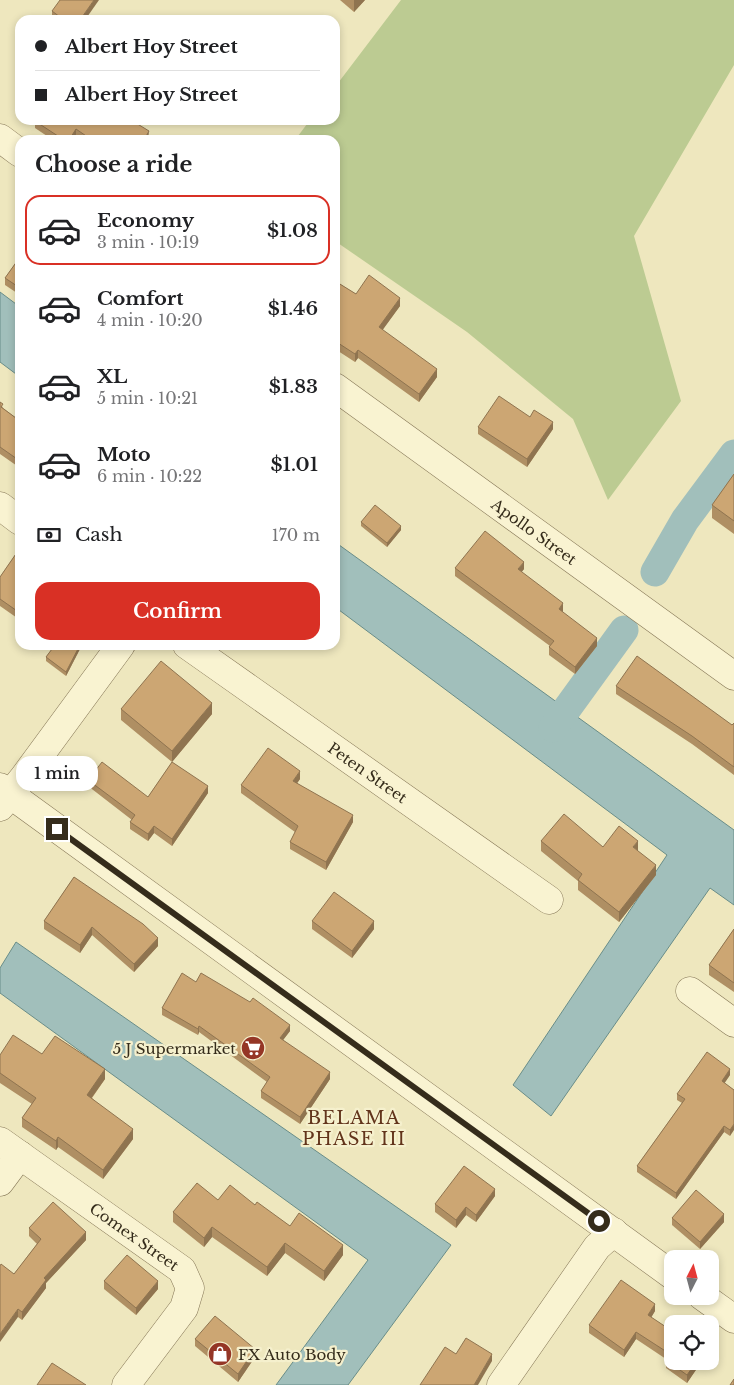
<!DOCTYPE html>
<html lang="en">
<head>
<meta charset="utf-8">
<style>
	:root { --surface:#fff; --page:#f2f2f2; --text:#202124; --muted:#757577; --line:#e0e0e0; --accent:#d93025 }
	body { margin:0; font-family:"Libre Baskerville",serif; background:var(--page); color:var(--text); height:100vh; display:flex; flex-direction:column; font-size:19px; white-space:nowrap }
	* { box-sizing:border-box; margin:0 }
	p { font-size:16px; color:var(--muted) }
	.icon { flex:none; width:28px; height:28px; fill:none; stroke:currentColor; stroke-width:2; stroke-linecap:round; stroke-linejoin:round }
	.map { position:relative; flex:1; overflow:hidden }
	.panel { position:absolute; left:15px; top:135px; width:325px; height:515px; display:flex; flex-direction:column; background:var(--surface); border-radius:15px; box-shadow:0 2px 8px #0003 }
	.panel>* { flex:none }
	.hud { position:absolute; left:15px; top:15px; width:325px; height:110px; border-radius:15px; box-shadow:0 2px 8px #0003; display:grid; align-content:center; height:110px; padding:0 20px; background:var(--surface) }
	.needle { width:32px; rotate:6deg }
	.buttons { position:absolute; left:664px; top:1250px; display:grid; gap:10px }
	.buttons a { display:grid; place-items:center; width:55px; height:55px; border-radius:10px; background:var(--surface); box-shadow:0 2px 8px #0003; font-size:25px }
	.end { position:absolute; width:22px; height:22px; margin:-11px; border:6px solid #352c1b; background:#fff; box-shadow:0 0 0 2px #fff }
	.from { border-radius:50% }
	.bubble { position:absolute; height:35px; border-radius:15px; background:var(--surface); box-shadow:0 2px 8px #0003; font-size:16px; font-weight:600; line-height:35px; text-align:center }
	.hud b { display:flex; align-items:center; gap:18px; height:48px; font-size:19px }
	.hud b+b { border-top:1px solid var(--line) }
	.hud i { width:12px; height:12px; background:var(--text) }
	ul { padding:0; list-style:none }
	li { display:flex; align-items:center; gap:15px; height:70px; margin:0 10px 8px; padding:0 10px; border:2px solid transparent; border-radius:15px }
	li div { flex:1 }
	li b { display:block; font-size:19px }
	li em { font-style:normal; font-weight:600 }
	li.active { border-color:var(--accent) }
	li>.icon { width:45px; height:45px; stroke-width:1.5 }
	h2 { padding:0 20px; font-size:22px; line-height:60px }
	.pay { display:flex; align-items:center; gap:12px; height:55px; padding:0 20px; font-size:19px }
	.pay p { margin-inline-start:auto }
	.action { display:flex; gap:10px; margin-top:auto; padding:10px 20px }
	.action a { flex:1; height:58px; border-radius:15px; background:var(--accent); color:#fff; font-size:20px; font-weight:600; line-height:58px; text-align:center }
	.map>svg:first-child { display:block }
</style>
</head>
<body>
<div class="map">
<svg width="734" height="1385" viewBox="0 0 734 1385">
	<rect width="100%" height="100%" fill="#eee7be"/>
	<polygon fill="#bccb92" points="401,0 734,0 734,65 634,236 681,401 608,500 573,419 467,332 335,241 335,140 295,140 310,120 335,120 335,87"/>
	<g fill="#a1bfbb" stroke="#698d89">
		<polygon points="0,292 20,307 20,377 0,362"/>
		<polygon points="335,542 734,830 734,905 710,888 551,1116 513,1085 667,855 335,607"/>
		<polygon points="16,942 451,1245 348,1385 276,1385 368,1260 0,993 0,968"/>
	</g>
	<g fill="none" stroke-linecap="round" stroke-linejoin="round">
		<g stroke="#a1bfbb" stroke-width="29">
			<polyline points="655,572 685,520 734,454"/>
			<polyline points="553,728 624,630"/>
		</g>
		<g stroke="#867757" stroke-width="29">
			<g id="minor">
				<polyline points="0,138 20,153"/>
				<path id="s1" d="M335,387L734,676"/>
				<polyline points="0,506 20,521"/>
				<path id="s2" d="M187,645L549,900"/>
				<polyline points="0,787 672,1275"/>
				<polyline points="0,807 24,777 121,645"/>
				<polyline points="690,991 734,1023"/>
				<path id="s3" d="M0,1141L182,1270L190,1288L184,1308L126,1385"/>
				<polyline points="0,1182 20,1155"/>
				<polyline points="702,1296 734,1319"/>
				<polyline points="501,1385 597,1247 614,1232"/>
			</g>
		</g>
		<use href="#minor" stroke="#f9f3d1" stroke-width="28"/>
	</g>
	<g fill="#af8f63">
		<polygon points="340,0 365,0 354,12"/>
		<polygon points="52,11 85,20 53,20 52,19"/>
		<polygon points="35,121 149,139 148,140 80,140 76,137 74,140 53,140 35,128"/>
		<polygon points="20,257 20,295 5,285 5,278"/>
		<polygon points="335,281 356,294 400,306 382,330 437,377 419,402 358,358 355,362 335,349"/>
		<polygon points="0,402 3,408 20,421 20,468 0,454"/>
		<polygon points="530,417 553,429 527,467 478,434 478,427"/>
		<polygon points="734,474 734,534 712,518 712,505"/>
		<polygon points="361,522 401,530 387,547 361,526"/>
		<polygon points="20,548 20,620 0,606 0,577"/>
		<polygon points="455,568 524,569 521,572 563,611 562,612 597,646 575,674 549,655 549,647 550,646 455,576"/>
		<polygon points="55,645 82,645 66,676 46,661 46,657"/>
		<polygon points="616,686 732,725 734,723 734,775 692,744 616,694"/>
		<polygon points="121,709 212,714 172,762 208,793 172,846 154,833 148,841 130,829 130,822 132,820 88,786 88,780 148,797 172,762 121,720"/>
		<polygon points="300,779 297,783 353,822 326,870 290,849 290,842 295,832 241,793 241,785"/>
		<polygon points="541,841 603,847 638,851 656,875 619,922 578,890 578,881 541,851"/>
		<polygon points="74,877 158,946 134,972 92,935 80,953 44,929 44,921"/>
		<polygon points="312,921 374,929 352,958 312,929"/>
		<polygon points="734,929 734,992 709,975 709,965"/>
		<polygon points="196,982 290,1031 283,1040 330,1079 300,1124 261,1098 261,1091 267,1082 199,1032 198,1035 162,1015 162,1008"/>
		<polygon points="42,1054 105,1079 92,1098 133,1139 103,1179 58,1147 56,1150 22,1127 22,1118 32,1104 0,1083 0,1055"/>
		<polygon points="730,1075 724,1083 734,1090 730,1136 724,1132 676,1199 637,1172 637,1166 682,1103 677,1100 677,1094"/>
		<polygon points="495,1196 476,1222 466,1215 456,1228 435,1212 435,1204"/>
		<polygon points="218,1200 255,1205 290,1226 343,1255 324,1281 285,1253 267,1276 212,1237 204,1247 173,1222 173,1212"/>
		<polygon points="672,1218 724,1222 700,1249 672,1225"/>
		<polygon points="29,1228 86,1240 46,1283 46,1288 22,1320 18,1317 14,1274 37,1244 29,1236"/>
		<polygon points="104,1281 158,1289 136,1315 104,1289"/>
		<polygon points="655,1311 651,1317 702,1361 687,1383 666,1368 666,1359 636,1339 624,1357 589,1333 589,1325"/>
		<polygon points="195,1339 255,1357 238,1382 195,1346"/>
	</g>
	<g fill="#8f7450">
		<polygon points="94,0 99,0 85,20 80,20"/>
		<polygon points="354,0 365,0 354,12"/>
		<polygon points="76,129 76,137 74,140 69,140"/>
		<polygon points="149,131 148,140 144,140"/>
		<polygon points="400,298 400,306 379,335 379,327"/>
		<polygon points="358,350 358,358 355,362 355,354"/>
		<polygon points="437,369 437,377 419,402 419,394"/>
		<polygon points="553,422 553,429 527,467 527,459"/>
		<polygon points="401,526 401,530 387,547 387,543"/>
		<polygon points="524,562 524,569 518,577 518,569"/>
		<polygon points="563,603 563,611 559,617 559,609"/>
		<polygon points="597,638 597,646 575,674 575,667"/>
		<polygon points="80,645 82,645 66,676 66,672"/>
		<polygon points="212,703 212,714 172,762 172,751"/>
		<polygon points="300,771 300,779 293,789 293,781"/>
		<polygon points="208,786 208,793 172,846 172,839"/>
		<polygon points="353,815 353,822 326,870 326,862"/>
		<polygon points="154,826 154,833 148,841 148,834"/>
		<polygon points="638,841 638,851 633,847"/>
		<polygon points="656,865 656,875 619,922 619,912"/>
		<polygon points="374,921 374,929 352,958 352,951"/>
		<polygon points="92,927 92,935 80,953 80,945"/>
		<polygon points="158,938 158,946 134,972 134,964"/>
		<polygon points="290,1025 290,1031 280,1044 280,1038"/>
		<polygon points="199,1026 199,1032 198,1035 198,1029"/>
		<polygon points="105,1069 105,1079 87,1104 87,1095"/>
		<polygon points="730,1069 730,1075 722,1087 722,1081"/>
		<polygon points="330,1072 330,1079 300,1124 300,1117"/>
		<polygon points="734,1124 734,1130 730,1136 730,1130"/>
		<polygon points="724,1126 724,1132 676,1199 676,1193"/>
		<polygon points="133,1129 133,1139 103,1179 103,1170"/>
		<polygon points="58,1137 58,1147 56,1150 56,1141"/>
		<polygon points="495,1189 495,1196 476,1222 476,1215"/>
		<polygon points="466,1207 466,1215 456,1228 456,1220"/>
		<polygon points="724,1214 724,1222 700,1249 700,1242"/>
		<polygon points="212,1227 212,1237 204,1247 204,1238"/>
		<polygon points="86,1232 86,1240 46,1283 46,1288 22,1320 22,1312 44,1278"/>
		<polygon points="285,1243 285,1253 267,1276 267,1267"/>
		<polygon points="343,1245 343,1255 324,1281 324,1271"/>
		<polygon points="158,1281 158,1289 136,1315 136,1308"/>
		<polygon points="655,1304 655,1311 648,1323 648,1315"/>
		<polygon points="18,1309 18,1317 0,1342 0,1334"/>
		<polygon points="636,1332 636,1339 624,1357 624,1350"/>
		<polygon points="255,1349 255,1357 238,1382 238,1374"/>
		<polygon points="492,1354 492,1361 478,1385 474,1385"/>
		<polygon points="697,1361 702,1361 687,1383 687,1375"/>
	</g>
	<g fill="#cca673" stroke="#8f7450">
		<polygon points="60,0 94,0 80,20 64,20 52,11"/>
		<polygon points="36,120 113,120 115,121 116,120 131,120 149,131 144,140 92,140 76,129 69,140 64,140 35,121"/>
		<polygon points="20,257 20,288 5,278"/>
		<polygon points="369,275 400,298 379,327 437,369 419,394 358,350 355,354 335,341 335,281 356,294"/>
		<polygon points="499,396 530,417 534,410 553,422 527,459 478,427"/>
		<polygon points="0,402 3,404 1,407 20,421 20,461 0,447"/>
		<polygon points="734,474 734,521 712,505"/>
		<polygon points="375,505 401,526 387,543 361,522"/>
		<polygon points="485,531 524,562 518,569 563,603 559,609 597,638 575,667 549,647 554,641 455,568"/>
		<polygon points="20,548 20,613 0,599 0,577"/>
		<polygon points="55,645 80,645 66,672 46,657"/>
		<polygon points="637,656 732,725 734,723 734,767 692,736 616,686"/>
		<polygon points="161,661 212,703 172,751 121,709"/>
		<polygon points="268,748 300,771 293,781 353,815 326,862 290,842 298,826 241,785"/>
		<polygon points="102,762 148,797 172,762 208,786 172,839 154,826 148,834 130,822 135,815 88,780"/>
		<polygon points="564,814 603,847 619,826 638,841 633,847 656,865 619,912 578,880 582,874 541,841"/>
		<polygon points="74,877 143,924 158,938 134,964 92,927 80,945 44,921"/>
		<polygon points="334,892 374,921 352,951 312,921"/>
		<polygon points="734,929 734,983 709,965"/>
		<polygon points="182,973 196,982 201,973 250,1002 253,998 290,1025 280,1038 330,1072 300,1117 261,1091 270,1077 199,1026 198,1029 162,1008"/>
		<polygon points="13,1035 42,1054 55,1036 105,1069 87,1095 133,1129 103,1170 58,1137 56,1141 22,1118 36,1098 0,1073 0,1055"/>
		<polygon points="707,1052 730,1069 722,1081 734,1090 734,1124 730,1130 724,1126 676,1193 637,1166 685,1099 677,1094"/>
		<polygon points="464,1166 495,1189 476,1215 466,1207 456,1220 435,1204"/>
		<polygon points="197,1183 218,1200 230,1185 255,1205 257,1202 290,1226 299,1213 343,1245 324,1271 285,1243 267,1267 212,1227 204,1238 173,1212"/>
		<polygon points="696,1190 724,1214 700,1242 672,1218"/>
		<polygon points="53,1202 86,1232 44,1278 46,1280 22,1312 18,1309 0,1334 0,1266 1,1264 14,1274 41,1239 29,1228"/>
		<polygon points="127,1255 158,1281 136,1308 104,1281"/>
		<polygon points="621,1280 655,1304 648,1315 672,1331 672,1361 697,1361 687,1375 666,1360 670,1354 636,1332 624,1350 589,1325"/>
		<polygon points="215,1316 255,1349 238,1374 195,1339"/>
		<polygon points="466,1338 492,1354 474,1385 420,1385 445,1347 456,1354"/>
		<polygon points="52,1363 86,1385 37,1385"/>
		<polygon points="734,1379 734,1385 730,1385"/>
	</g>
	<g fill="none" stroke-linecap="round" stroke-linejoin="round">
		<polyline stroke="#352c1b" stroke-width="6" points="57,829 599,1221"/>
	</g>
	<defs>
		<g id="supermarket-disc" transform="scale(1.25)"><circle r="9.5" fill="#953626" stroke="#f5f0cd"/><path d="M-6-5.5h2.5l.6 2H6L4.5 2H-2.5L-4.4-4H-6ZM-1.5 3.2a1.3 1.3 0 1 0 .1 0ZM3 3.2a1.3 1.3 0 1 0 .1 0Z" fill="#fff"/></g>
		<g id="shop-disc" transform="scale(1.25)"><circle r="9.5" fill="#953626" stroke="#f5f0cd"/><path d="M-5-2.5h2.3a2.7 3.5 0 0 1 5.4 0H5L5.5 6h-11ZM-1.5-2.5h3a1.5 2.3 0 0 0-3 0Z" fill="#fff"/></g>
	</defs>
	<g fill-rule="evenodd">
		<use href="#supermarket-disc" x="253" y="1048"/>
		<use href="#shop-disc" x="220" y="1354"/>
	</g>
	<g text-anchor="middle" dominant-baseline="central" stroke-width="4.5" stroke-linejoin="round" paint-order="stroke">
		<g font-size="15" fill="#352c1b" stroke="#f5f0cd">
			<text stroke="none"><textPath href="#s1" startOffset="246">Apollo Street</textPath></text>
			<text stroke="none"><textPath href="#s2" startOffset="221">Peten Street</textPath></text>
			<text stroke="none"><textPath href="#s3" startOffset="165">Comex Street</textPath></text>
		</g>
		<g font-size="15" fill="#352c1b" stroke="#f5f0cd" text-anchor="end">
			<text x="236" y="1048">5 J Supermarket</text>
			<text x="238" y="1354" text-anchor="start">FX Auto Body</text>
		</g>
		<g font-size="18" letter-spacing="1" fill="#62341b" stroke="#f5f0cd">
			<text x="354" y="1118">BELAMA<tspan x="354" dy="21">PHASE III</tspan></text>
		</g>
	</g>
</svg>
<div class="buttons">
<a><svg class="needle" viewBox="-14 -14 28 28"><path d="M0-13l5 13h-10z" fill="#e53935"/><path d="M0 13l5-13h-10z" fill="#757577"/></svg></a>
<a><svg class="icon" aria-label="locate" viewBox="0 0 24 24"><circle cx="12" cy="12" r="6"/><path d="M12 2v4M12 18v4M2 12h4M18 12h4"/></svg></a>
</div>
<i class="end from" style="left:599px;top:1221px"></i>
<i class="end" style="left:57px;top:829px"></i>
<div class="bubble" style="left:16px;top:756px;width:82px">1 min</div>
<div class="hud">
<b><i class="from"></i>Albert Hoy Street</b>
<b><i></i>Albert Hoy Street</b>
</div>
<section class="panel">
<h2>Choose a ride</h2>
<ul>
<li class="active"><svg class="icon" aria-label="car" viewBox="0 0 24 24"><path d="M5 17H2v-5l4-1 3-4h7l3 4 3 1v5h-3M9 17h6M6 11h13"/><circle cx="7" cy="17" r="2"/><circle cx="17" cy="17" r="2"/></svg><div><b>Economy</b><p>3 min · 10:19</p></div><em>$1.08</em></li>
<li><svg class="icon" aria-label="car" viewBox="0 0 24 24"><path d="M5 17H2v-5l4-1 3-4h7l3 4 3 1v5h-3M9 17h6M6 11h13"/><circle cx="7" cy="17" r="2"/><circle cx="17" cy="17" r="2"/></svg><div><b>Comfort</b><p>4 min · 10:20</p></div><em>$1.46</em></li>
<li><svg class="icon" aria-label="car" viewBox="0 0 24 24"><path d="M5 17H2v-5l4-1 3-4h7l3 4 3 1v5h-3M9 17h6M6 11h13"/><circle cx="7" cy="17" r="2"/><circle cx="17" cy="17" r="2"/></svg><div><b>XL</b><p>5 min · 10:21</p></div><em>$1.83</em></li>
<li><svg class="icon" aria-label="car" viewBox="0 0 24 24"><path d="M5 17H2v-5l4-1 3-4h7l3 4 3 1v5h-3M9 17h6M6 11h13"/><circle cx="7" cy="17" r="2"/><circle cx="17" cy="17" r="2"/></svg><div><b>Moto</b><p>6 min · 10:22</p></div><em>$1.01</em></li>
</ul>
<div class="pay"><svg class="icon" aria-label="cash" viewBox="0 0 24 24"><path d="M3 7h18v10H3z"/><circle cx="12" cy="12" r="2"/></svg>Cash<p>170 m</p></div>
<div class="action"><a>Confirm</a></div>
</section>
</div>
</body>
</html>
